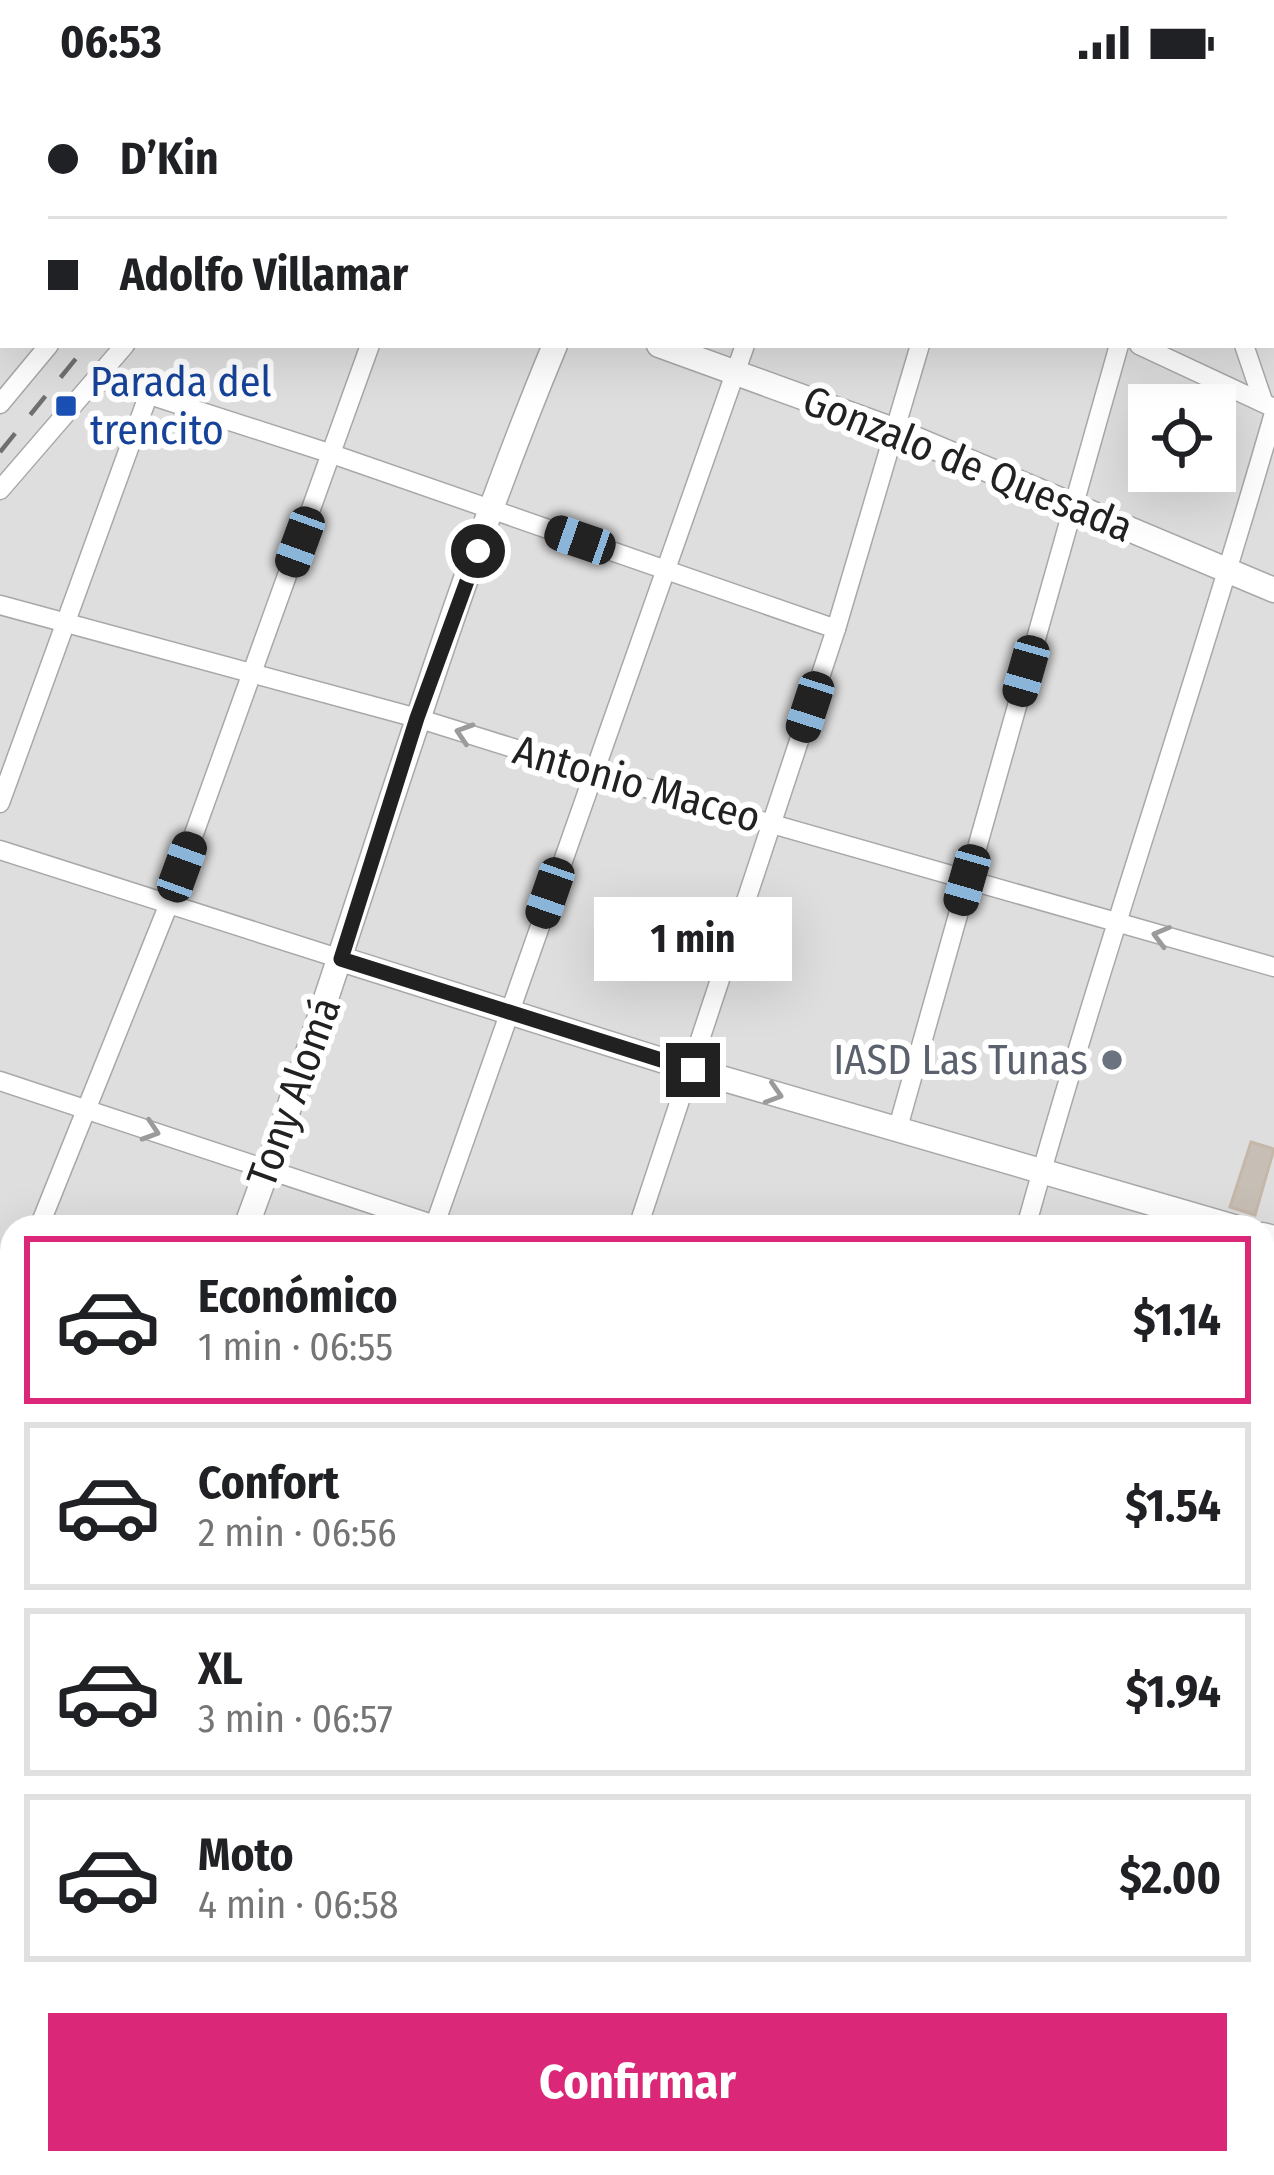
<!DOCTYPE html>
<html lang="es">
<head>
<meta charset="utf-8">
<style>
	:root { --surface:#fff; --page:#f2f2f2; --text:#202124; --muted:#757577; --line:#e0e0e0; --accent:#db2777 }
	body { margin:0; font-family:"Fira Sans Condensed",sans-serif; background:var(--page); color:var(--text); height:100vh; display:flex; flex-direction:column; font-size:45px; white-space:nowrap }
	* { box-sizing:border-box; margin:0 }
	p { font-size:39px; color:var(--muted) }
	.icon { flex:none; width:66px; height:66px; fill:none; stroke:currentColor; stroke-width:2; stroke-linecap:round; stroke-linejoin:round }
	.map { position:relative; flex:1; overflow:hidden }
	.drawer { position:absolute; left:0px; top:1131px; width:1275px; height:960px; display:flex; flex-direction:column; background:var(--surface); border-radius:36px 36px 0 0; box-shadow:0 12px 48px #0002 }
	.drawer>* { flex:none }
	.hud { position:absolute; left:0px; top:0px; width:1275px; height:264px; box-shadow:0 12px 48px #0002; display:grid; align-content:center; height:264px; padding:0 48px; background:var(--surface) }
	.fabs { position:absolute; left:1128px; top:300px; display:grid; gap:24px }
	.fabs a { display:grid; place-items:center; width:108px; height:108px; border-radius:0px; background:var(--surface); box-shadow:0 12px 48px #0002; font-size:60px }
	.end { position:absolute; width:54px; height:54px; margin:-27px; border:15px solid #212121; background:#fff; box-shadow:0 0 0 6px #fff }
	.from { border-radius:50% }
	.bubble { position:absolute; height:84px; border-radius:0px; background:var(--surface); box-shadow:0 12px 48px #0002; font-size:39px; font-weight:700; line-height:84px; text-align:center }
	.car { position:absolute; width:36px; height:72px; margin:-36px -18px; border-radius:15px; box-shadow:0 0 9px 3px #0007; background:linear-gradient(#222 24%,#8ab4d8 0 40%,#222 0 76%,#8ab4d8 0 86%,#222 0) }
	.hud b { display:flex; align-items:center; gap:42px; height:114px; font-size:45px }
	.hud b+b { border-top:3px solid var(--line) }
	.hud i { width:30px; height:30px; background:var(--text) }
	ul { padding:21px 0 0; list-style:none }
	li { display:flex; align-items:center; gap:36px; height:168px; margin:0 24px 18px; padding:0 24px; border:6px solid var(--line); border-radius:0px }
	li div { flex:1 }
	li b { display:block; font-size:45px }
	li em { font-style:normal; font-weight:700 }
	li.on { border-color:var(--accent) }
	li>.icon { width:108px; height:108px; stroke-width:1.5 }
	.action { display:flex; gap:24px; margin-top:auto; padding:24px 48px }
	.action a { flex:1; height:138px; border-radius:0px; background:var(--accent); color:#fff; font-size:48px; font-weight:700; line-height:138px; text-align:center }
	.status { display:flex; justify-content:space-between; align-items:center; height:84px; padding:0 60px; background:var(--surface); direction:ltr }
	.status svg { height:33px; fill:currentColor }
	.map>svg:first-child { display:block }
</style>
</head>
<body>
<div class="status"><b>06:53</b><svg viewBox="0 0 49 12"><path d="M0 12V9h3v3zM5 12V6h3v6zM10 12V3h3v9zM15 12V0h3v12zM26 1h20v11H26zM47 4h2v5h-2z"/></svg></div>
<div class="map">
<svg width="1274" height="2091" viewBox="0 0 1274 2091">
	<rect width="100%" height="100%" fill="#f2efe7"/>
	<path fill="#dfdede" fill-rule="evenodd" d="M0,0H1274V2091H243L240,2079H1263V1143H12V2079H195L174,2091H0ZM3,3H1272V261H3ZM1149,321H1215V387H1149Z"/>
	<g fill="#c7bfb6" stroke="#c5b8a9" stroke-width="3">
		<polygon points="1251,1058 1274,1065 1255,1131 1230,1123"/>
		<polygon points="0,1347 12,1352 11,1384 0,1381"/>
		<polygon points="0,1697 12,1702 12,1721 0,1716"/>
		<polygon points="0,1744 12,1749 10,1770 0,1765"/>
	</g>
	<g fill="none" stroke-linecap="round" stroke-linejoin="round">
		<g stroke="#a8a8a8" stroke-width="21">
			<g id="minor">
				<polyline points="107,0 110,3"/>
				<polyline points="522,0 529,3"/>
				<polyline points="1102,0 1104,3"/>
				<polyline points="338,3 341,0"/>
				<polyline points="464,3 465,0"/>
				<polyline points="833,3 834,0"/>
				<polyline points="980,3 981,0"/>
				<polyline points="1193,3 1194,0"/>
				<polyline points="0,106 3,100"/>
				<polyline points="1272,152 1274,152"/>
				<polyline points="1139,261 1274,324"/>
				<polyline points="1244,261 1263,317"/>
				<polyline points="97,294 332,370 836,545"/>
				<polyline points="0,320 49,261"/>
				<polyline points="0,406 125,261"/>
				<polyline points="0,521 417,634 593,689 1274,883"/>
				<polyline points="0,719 148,312"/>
				<polyline points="0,766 341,875"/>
				<polyline points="0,997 441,1143"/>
				<polyline points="897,1047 1119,261"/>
				<polyline points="39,1143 168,822 370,261"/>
				<polyline points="434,1143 745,261"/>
				<polyline points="638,1143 836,545 920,261"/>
				<path d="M1026,1143C1102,870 1196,602 1274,329"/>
				<polyline points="0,1237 12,1208"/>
				<polyline points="0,1264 12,1263"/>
				<polyline points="0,1392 12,1396"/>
				<polyline points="1263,1441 1274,1445"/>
				<polyline points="0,1792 12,1796"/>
				<polyline points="1263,1942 1274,1947"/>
				<polyline points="330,2079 346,2091"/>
				<polyline points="805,2079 837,2091"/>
				<polyline points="33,2091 41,2079"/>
				<polyline points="476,2091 487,2079"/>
				<polyline points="722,2091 727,2079"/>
			</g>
		</g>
		<g stroke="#a8a8a8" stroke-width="27">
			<g id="tertiary">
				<polyline points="263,3 265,0"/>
				<polyline points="646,3 647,0"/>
				<polyline points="0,69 3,70"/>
				<polyline points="659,261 896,347 1274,506"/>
				<polyline points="341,875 693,986 1234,1143"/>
				<path d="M246,1143C355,851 435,549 555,261"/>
				<polyline points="1263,1151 1274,1154"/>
				<polyline points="1263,1679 1274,1685"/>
				<polyline points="0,1852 12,1819"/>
			</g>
		</g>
		<g stroke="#658000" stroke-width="30">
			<g id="secondary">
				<polyline points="1263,1326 1274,1294"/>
				<polyline points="999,2091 1003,2079"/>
			</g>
		</g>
		<use href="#minor" stroke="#fff" stroke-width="18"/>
		<use href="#tertiary" stroke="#fff" stroke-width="24"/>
		<use href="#secondary" stroke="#f3fdba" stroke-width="27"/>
		<g stroke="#6f6f6f" stroke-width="4.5" stroke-dasharray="24 24" stroke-linecap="butt">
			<polyline points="299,3 302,0"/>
			<polyline points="0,368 87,261"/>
		</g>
	</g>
	<defs><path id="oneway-chevron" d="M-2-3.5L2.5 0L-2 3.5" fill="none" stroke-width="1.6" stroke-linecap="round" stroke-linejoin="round" transform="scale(3)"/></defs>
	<g stroke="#9b9b9b">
		<use href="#oneway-chevron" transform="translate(464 649) rotate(-162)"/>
		<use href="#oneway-chevron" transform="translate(1161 852) rotate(-165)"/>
		<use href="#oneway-chevron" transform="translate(774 1010) rotate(17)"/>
		<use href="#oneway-chevron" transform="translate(151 1047) rotate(18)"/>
	</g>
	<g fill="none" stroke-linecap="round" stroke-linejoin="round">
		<polyline stroke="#212121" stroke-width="15" points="478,467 417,634 341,875 693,986"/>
	</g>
	<rect fill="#1a4fb4" stroke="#fff" stroke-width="4.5" x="54" y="310" width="24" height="24" rx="6"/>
	<circle fill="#6b7280" stroke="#fff" stroke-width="4.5" cx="1112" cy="976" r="12"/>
	<g text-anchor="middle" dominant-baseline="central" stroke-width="12" stroke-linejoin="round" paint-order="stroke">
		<g font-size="42" fill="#164399" stroke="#fff" text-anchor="start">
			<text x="90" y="298">Parada del<tspan x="90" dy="48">trencito</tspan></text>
		</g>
		<g font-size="42" fill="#212121" stroke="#fff">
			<text transform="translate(968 380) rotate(22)">Gonzalo de Quesada</text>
			<text transform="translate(637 700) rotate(16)">Antonio Maceo</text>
			<text transform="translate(294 1008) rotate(-70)">Tony Alomá</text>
		</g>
		<g font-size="42" fill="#5b616d" stroke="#fff" text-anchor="end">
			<text x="1088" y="976">IASD Las Tunas</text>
		</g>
	</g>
</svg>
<div class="fabs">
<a><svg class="icon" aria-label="locate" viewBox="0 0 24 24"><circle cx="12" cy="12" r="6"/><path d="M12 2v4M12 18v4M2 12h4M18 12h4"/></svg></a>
</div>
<i class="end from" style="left:478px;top:467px"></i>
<i class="end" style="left:693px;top:986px"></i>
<div class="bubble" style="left:594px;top:813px;width:198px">1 min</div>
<i class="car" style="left:580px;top:456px;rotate:289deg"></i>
<i class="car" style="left:300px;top:458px;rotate:200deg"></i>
<i class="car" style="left:1026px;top:587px;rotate:196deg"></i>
<i class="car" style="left:810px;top:623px;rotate:198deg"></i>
<i class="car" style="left:182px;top:783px;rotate:20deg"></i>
<i class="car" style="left:967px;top:796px;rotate:196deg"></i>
<i class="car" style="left:550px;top:809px;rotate:199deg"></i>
<div class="hud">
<b><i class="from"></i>D’Kin</b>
<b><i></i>Adolfo Villamar</b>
</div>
<section class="drawer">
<ul>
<li class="on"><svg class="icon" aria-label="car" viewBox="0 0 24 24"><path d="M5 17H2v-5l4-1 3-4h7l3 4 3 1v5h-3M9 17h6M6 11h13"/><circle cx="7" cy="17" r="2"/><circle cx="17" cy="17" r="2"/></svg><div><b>Económico</b><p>1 min · 06:55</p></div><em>$1.14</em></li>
<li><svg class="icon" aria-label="car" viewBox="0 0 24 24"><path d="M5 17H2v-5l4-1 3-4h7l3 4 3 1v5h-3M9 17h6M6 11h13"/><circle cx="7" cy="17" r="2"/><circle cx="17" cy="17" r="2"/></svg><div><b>Confort</b><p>2 min · 06:56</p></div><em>$1.54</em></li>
<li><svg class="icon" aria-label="car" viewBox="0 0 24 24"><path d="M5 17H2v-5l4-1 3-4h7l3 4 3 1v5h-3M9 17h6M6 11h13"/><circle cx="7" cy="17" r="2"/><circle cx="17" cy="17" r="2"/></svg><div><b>XL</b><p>3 min · 06:57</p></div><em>$1.94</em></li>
<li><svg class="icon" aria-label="car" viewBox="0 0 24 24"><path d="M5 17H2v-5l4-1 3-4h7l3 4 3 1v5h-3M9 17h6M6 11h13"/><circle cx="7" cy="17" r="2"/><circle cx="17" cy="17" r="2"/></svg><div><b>Moto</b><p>4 min · 06:58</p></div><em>$2.00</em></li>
</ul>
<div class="action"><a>Confirmar</a></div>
</section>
</div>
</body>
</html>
